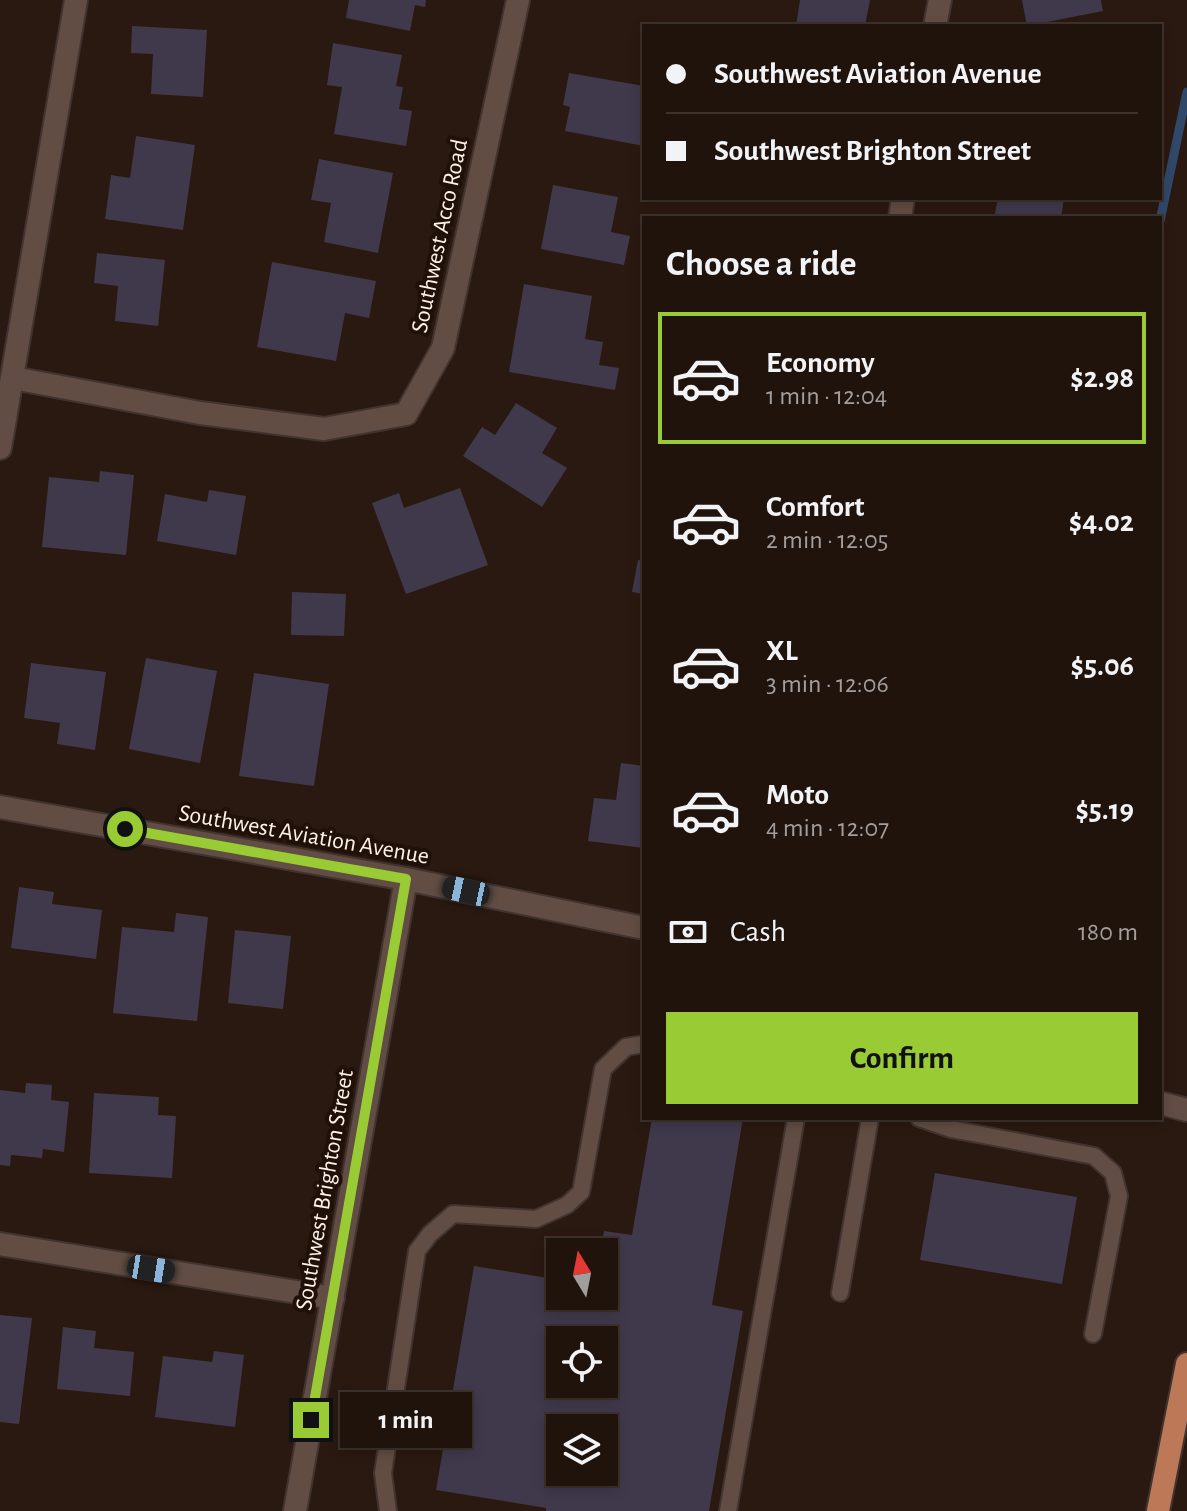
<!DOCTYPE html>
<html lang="en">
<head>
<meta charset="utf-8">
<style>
	:root { --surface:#20130c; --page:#2d201a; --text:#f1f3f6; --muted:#a29e9d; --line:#3d322d; --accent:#99cb35 }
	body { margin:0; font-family:"Alegreya Sans",sans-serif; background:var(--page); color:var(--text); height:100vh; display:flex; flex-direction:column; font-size:30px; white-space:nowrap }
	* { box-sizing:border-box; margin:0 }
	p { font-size:26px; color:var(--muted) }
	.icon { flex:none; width:44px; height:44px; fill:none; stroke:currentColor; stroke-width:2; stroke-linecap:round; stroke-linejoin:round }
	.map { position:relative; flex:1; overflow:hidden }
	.drawer { position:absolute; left:642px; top:216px; width:520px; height:904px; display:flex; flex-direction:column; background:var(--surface); border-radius:0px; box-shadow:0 4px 12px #0003,0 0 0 2px var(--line) }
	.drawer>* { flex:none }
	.guide { position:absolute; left:642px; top:24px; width:520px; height:176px; border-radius:0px; box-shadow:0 4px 12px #0003,0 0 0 2px var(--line); display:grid; align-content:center; height:176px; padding:0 24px; background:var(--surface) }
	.needle { width:52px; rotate:350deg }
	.controls { position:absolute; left:546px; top:1238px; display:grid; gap:16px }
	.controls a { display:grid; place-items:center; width:72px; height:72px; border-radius:0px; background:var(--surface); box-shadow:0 4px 12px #0003,0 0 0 2px var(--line); font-size:40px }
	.end { position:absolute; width:36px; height:36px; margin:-18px; border:10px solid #99cb35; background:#111; box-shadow:0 0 0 4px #111 }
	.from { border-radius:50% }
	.bubble { position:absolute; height:56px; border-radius:0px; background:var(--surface); box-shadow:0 4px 12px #0003,0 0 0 2px var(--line); font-size:26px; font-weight:700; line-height:56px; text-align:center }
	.car { position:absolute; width:24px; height:48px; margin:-24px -12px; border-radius:10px; box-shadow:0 0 6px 2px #0007; background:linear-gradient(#222 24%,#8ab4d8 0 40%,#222 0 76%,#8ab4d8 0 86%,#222 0) }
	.guide b { display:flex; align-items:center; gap:28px; height:76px; font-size:30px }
	.guide b+b { border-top:2px solid var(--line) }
	.guide i { width:20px; height:20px; background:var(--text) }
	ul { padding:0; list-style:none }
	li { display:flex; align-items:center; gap:24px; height:132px; margin:0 16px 12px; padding:0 8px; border:4px solid transparent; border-radius:0px }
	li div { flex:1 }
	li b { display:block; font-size:30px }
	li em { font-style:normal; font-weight:700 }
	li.selected { border-color:var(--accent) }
	li>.icon { width:72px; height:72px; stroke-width:1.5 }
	h2 { padding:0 24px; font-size:36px; line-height:96px }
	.pay { display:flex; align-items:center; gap:20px; height:88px; padding:0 24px; font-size:30px }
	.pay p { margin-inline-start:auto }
	.primary-button { display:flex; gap:16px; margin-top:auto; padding:16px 24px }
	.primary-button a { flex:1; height:92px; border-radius:0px; background:var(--accent); color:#111; font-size:32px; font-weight:700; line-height:92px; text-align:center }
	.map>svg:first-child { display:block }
</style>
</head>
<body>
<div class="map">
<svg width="1187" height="1511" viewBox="0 0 1187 1511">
	<rect width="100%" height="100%" fill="#2a1910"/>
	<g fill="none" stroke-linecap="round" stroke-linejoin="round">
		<polyline stroke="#304869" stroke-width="9" points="1160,221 1187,92"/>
	</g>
	<g fill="#40394c" fill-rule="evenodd">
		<polygon points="349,0 426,0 425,7 415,5 410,31 346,18"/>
		<polygon points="800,0 870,0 865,26 796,26"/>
		<polygon points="1022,0 1101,0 1103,11 1027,26"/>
		<polygon points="132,26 207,30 203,97 151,94 153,54 131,53"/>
		<polygon points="333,43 402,55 396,86 403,87 399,109 412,111 406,146 334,134 342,87 327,85"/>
		<polygon points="569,73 644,86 644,146 565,131 570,107 563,105"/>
		<polygon points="136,136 195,145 183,230 105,219 111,175 130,178"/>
		<polygon points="319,159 393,173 378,253 324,242 331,203 311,200"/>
		<polygon points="553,185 618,197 611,232 630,236 624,265 541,249"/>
		<polygon points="998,198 1057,198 1064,199 1061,218 994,218"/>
		<polygon points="97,253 165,260 158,326 115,321 118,286 94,283"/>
		<polygon points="272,262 376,281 369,318 345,313 336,361 257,347"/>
		<polygon points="524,284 592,296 585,339 603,342 599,365 619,368 615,390 509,372"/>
		<polygon points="516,403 557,428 542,453 567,468 542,507 463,456 482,427 495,435"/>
		<polygon points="100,471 134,475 126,555 42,547 49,477 99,482"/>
		<polygon points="460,488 488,565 406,594 372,503 399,493 404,508"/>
		<polygon points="209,490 246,496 236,555 157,541 165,494 207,502"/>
		<polygon points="638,560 644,561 644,594 632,592"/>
		<polygon points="292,592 346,594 344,636 291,635"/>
		<polygon points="146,658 217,671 200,763 129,749"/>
		<polygon points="31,663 106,672 95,750 57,744 60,723 24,718"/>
		<polygon points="254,673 329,684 314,786 239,776"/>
		<polygon points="621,763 644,766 644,848 588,841 594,798 616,800"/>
		<polygon points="19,887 54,892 52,904 102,910 96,959 11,948"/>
		<polygon points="176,913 208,917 197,1021 113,1013 122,927 174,932"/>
		<polygon points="235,930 291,936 283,1009 228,1003"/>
		<polygon points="26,1083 52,1085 51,1100 69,1102 64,1152 43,1149 42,1158 11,1155 10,1166 0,1165 0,1090 25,1093"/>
		<polygon points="94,1093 159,1097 158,1115 176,1116 172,1178 89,1173"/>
		<path d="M652,1118H743L712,1305L743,1311L709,1511H546V1508L436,1490L474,1266L560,1280V1296H604V1252H601L604,1231L632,1235ZM560,1340H604V1384H560ZM560,1428H604V1472H560Z"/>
		<polygon points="935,1173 1077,1197 1062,1284 920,1260"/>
		<polygon points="0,1315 32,1318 19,1424 0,1422"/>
		<polygon points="63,1327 96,1331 94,1348 134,1352 130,1396 57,1389"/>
		<polygon points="214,1351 244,1355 235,1427 155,1417 163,1356 212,1362"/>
	</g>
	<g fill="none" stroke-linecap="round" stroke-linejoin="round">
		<g stroke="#413330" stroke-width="20">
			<g id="service">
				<polyline points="919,1118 951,1129 1094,1156 1113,1173 1119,1196 1093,1334"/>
				<polyline points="840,1293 870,1118"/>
				<polyline points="388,1511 383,1473 417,1251 430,1234 453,1214 536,1219 567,1205 581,1192 603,1069 626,1047 644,1044"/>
				<polyline points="728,1511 796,1118"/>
			</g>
		</g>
		<g stroke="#413330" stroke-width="26">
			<g id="minor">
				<polyline points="935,26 940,0"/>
				<polyline points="900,218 903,198"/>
				<polyline points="13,378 200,413 324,429 406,414 443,348 518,0"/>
				<polyline points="0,448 76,0"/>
				<polyline points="0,807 406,879 644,928"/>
				<polyline points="1160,1103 1187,1110"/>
				<polyline points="0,1244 333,1298"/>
				<polyline points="295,1511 406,879"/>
			</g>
		</g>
		<g stroke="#413330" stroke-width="26">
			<polyline id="primary" points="1158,1511 1187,1364"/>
		</g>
		<use href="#service" stroke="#614d43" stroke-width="16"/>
		<use href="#minor" stroke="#614d43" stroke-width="22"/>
		<use href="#primary" stroke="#bd7857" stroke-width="22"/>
	</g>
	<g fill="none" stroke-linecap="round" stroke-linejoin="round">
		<polyline stroke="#99cb35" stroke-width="10" points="125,829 406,879 311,1420"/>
	</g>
	<g text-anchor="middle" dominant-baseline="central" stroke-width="8" stroke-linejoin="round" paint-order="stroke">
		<g font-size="24" fill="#fef1eb" stroke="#201008">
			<text transform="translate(440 236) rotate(-78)">Southwest Acco Road</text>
			<text transform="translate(304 835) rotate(10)">Southwest Aviation Avenue</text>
			<text transform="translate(325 1190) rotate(-80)">Southwest Brighton Street</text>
		</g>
	</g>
</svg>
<div class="controls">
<a><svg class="needle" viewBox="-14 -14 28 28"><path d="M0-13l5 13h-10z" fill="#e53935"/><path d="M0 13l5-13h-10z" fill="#a29e9d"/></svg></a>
<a><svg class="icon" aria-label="locate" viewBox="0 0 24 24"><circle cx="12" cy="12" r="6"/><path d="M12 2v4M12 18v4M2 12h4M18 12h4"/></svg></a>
<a><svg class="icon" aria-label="layers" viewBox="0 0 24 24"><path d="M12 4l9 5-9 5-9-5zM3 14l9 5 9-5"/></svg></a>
</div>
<i class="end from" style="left:125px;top:829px"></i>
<i class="end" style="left:311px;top:1420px"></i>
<div class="bubble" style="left:340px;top:1392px;width:132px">1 min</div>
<i class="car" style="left:466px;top:891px;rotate:282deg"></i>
<i class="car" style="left:151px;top:1269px;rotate:99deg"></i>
<div class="guide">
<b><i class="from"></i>Southwest Aviation Avenue</b>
<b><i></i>Southwest Brighton Street</b>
</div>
<section class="drawer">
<h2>Choose a ride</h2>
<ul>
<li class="selected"><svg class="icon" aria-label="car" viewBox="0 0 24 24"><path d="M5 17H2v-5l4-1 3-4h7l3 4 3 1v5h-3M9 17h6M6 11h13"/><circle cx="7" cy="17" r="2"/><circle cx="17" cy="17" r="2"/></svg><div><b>Economy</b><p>1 min · 12:04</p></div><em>$2.98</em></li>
<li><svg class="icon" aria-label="car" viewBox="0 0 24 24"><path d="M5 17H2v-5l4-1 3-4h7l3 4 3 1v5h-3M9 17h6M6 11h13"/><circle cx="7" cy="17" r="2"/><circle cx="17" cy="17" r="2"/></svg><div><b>Comfort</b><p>2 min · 12:05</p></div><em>$4.02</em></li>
<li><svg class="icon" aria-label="car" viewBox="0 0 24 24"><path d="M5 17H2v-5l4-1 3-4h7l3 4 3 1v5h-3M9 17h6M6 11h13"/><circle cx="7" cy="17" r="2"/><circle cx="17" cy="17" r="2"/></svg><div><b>XL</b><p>3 min · 12:06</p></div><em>$5.06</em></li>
<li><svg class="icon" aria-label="car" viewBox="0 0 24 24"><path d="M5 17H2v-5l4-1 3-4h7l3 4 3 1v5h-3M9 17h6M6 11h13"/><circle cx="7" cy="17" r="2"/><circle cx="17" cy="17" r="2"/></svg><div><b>Moto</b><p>4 min · 12:07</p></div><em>$5.19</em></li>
</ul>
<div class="pay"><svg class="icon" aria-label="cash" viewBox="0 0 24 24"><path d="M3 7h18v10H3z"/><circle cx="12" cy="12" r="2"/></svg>Cash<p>180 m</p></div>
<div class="primary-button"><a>Confirm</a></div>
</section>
</div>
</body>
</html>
